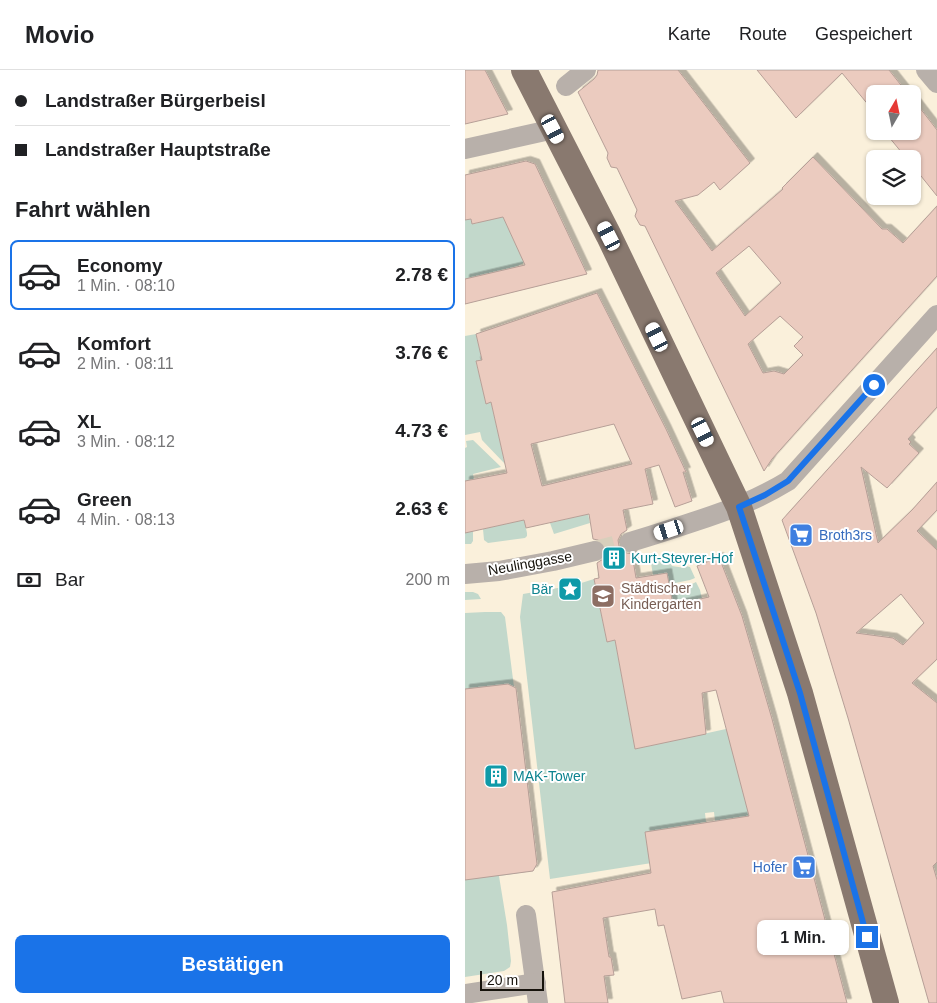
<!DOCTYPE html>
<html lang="de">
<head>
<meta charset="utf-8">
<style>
	:root { --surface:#fff; --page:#f2f2f2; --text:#202124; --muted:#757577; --line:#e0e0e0; --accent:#1a73e8 }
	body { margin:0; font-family:Helvetica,sans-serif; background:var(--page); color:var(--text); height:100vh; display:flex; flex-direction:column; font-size:19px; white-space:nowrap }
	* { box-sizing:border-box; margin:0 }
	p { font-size:16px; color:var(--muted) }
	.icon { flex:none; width:28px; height:28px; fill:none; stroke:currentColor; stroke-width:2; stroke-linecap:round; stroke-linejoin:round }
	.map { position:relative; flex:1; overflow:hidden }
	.sheet { display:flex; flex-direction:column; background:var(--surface); width:465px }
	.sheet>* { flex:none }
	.top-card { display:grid; align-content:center; height:110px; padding:0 15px; background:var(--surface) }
	.needle { width:32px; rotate:9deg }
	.controls { position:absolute; left:401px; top:15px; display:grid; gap:10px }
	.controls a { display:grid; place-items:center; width:55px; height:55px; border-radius:8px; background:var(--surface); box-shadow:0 1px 4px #0004; font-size:25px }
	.scale { position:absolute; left:15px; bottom:12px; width:64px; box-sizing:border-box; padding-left:5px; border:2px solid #16130c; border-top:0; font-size:14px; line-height:18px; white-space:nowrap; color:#16130c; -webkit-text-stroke:4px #fff; paint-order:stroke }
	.end { position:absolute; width:22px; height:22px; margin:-11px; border:6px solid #1a73e8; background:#fff; box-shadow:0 0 0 2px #fff }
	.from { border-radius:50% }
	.bubble { position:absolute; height:35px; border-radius:8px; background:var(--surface); box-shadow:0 1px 4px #0004; font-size:16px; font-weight:700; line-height:35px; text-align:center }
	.car { position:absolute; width:15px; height:30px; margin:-15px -8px; border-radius:6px; box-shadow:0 0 4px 1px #0007; background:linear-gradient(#fff 24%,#345 0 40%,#fff 0 76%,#345 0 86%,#fff 0) }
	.top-card b { display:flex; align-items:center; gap:18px; height:48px; font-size:19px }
	.top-card b+b { border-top:1px solid var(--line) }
	.top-card i { width:12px; height:12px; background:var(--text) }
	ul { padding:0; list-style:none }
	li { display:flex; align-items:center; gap:15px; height:70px; margin:0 10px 8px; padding:0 5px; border:2px solid transparent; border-radius:8px }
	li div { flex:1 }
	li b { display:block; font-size:19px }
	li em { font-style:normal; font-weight:700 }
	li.current { border-color:var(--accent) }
	li>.icon { width:45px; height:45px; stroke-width:1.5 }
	h2 { padding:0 15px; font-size:22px; line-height:60px }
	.pay { display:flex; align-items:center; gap:12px; height:55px; padding:0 15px; font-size:19px }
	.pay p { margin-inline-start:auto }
	.action { display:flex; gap:10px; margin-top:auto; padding:10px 15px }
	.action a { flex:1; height:58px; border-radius:8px; background:var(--accent); color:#fff; font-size:20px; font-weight:700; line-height:58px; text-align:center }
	header { display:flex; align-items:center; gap:30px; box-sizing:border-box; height:70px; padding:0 25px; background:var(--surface); border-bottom:1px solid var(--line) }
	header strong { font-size:24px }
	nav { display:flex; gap:28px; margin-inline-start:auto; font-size:18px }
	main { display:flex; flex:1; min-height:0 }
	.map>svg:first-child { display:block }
</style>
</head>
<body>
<header>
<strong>Movio</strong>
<nav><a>Karte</a><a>Route</a><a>Gespeichert</a></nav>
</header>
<main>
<section class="sheet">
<div class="top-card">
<b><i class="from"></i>Landstraßer Bürgerbeisl</b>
<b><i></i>Landstraßer Hauptstraße</b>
</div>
<h2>Fahrt wählen</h2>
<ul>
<li class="current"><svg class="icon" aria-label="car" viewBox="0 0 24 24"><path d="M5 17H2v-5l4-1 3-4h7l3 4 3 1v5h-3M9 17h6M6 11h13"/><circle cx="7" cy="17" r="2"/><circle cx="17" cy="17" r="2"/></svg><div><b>Economy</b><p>1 Min. · 08:10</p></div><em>2.78 €</em></li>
<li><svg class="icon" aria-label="car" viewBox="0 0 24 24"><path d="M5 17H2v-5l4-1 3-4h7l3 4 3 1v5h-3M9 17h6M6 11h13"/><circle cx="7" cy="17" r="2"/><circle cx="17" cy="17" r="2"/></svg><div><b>Komfort</b><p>2 Min. · 08:11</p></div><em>3.76 €</em></li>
<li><svg class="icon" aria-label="car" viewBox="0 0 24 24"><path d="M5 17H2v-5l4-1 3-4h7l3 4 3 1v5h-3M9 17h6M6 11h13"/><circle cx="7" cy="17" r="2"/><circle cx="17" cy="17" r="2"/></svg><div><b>XL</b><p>3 Min. · 08:12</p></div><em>4.73 €</em></li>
<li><svg class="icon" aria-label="car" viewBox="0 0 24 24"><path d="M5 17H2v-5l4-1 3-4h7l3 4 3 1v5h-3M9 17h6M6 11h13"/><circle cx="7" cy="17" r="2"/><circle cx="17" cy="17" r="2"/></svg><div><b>Green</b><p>4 Min. · 08:13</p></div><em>2.63 €</em></li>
</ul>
<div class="pay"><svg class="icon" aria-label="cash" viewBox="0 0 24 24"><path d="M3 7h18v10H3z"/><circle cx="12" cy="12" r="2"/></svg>Bar<p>200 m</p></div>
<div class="action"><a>Bestätigen</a></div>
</section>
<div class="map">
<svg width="472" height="933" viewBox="0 0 472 933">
	<defs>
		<filter id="shadow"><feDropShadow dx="4.5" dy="-4.5" stdDeviation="0" flood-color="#0004"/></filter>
	</defs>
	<rect width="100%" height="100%" fill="#faf0db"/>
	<g fill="#c2d8cb">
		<polygon points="40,140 44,160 51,175 53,176 61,192 50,197 0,209 0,150 6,149 7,154 13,153"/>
		<polygon points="11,264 17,290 11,292 21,333 26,332 40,394 17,370 15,362 0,365 0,266"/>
		<polygon points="8,370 36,397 8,404 9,409 0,411 0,378 2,377 1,371"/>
		<polygon points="123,444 125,453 89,464 85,453"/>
		<polygon points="59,450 62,463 62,466 60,468 23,473 19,470 18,459"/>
		<polygon points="0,461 8,461 8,471 6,474 0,474"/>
		<polygon points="203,487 205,489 205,492 207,496 220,498 221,496 225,497 230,508 225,510 190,517 186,493"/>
		<polygon points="129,509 142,572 150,570 170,679 270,657 284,746 250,751 249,742 240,743 241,752 188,761 193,792 85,809 55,547 58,524 110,515"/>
		<polygon points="231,512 235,520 237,529 194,542 197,523 225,517 225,515"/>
		<polygon points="0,522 8,522 13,524 16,529 0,530"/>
		<polygon points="20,542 36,542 40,547 49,617 51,619 72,794 68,801 34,806 42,855 46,891 45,897 39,901 0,907 0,543"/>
	</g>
	<g fill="#ebcbbf" stroke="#b69f97" fill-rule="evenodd" filter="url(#shadow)">
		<polygon points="0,0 20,0 43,44 0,54"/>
		<path d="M133,0H213L285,93L255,120L249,112L233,125L210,131L247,181L318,119L317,118L348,87L417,159H422L438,173L472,136V206L358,332L307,389L299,401L180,156L175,155L170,146L172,140L152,98L146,97L142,88L143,83L113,22L129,9L132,5ZM284,176L316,213L280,246L251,203ZM315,246L338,267L329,276L338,285L319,304L309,301L298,303L283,274Z"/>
		<polygon points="292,0 424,0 443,24 410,24 410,43 377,3 331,48"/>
		<polygon points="448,29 472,60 472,126 448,96 448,89 442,89 419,61 448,61"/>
		<polygon points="61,91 70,94 122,204 0,234 0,209 60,195 38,147 7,154 6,149 0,150 0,105"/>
		<path d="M132,223L201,359L221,402H218L227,431L210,437L194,395L180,399L188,434L158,440L162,460L156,464L153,470L154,476L157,481L162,483L167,484L171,508L202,503L208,535L244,527L232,496L254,487L277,546L307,649L382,933H259L256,921L217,929L199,855L193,856L190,839L138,848L144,887H146L149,905L139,906L143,933H100L87,822L186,803L180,762L284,746L251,620L237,623L241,664L170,679L150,570L142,572L129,509L134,508L132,493L138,489L141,484L142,479L138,473L133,470L128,469L124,444L61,458L59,450L0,463V411L42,403L26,332L21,334L11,291L17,290L11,264ZM149,354L167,394L77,416L66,374Z"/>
		<path d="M472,278V337L443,369L446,372L444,374L454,383L422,418L396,397L413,473L447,440L472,412V440L452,461L472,480V589L447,613L472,633V792L468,796L472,810V933H464L383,648L351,543L317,450ZM436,524L459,553L438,575L428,568L391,563Z"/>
		<polygon points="43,614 51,618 72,794 68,801 0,810 0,619"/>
	</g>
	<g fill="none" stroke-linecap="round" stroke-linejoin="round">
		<polyline stroke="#d8cfbc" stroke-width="20" stroke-dasharray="20 10" stroke-linecap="butt" points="130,481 165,472"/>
		<g stroke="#b8b0aa" stroke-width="20">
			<polyline points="461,0 472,13"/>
			<polyline points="101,16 121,0"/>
			<polyline points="0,79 89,59"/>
			<path d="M165,472C186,466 207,459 228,452C262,441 292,430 323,411L472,245"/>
			<polyline points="0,504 34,501 88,491 130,481"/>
			<polyline points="61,845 73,933"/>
			<polyline points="0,924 71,913"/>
		</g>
		<polyline stroke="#89796f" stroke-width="26" points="59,0 144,166 274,437 335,623 421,933"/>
	</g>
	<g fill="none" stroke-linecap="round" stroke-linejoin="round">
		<polyline stroke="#1a73e8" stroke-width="6" points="402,867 335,623 274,437 300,425 323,411 409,315"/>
	</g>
	<defs>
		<g id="supermarket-square" transform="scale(1.25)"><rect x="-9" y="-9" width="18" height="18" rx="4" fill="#3f7fe0" stroke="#fff"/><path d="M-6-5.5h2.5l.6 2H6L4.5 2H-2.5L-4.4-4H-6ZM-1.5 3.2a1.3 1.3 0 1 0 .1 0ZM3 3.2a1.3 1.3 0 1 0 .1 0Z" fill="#fff"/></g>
		<g id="building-square" transform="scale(1.25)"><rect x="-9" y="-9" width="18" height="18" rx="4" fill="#0f9aa8" stroke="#fff"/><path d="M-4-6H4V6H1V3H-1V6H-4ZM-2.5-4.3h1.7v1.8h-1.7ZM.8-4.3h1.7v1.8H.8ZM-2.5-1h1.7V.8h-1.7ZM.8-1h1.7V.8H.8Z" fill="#fff"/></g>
		<g id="sight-square" transform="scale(1.25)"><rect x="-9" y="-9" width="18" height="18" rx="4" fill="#0f9aa8" stroke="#fff"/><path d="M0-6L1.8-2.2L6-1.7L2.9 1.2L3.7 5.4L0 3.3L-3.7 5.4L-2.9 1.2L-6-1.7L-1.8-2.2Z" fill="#fff"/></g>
		<g id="school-square" transform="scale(1.25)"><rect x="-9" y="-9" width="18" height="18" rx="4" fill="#8d6e63" stroke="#fff"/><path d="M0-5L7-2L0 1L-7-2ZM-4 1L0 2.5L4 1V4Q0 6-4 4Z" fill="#fff"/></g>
	</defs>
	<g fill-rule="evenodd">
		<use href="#supermarket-square" x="336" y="465"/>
		<use href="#building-square" x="149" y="488"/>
		<use href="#sight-square" x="105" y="519"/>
		<use href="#school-square" x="138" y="526"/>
		<use href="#building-square" x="31" y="706"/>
		<use href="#supermarket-square" x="339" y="797"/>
	</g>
	<g text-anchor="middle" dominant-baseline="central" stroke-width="4" stroke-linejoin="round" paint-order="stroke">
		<g font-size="14" fill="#366cbe" stroke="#fff" text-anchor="start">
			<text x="354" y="465">Broth3rs</text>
			<text x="322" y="797" text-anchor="end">Hofer</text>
		</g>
		<g font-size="14" fill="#0d838f" stroke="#fff" text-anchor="start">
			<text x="166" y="488">Kurt-Steyrer-Hof</text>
			<text x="88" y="519" text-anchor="end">Bär</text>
			<text x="48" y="706">MAK-Tower</text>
		</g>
		<g font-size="14" fill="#16130c" stroke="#fff">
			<text transform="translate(65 493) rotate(-10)">Neulinggasse</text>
		</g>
		<g font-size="14" fill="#785e54" stroke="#fff" text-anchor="start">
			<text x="156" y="518">Städtischer<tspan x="156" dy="16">Kindergarten</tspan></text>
		</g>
	</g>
</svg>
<div class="controls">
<a><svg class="needle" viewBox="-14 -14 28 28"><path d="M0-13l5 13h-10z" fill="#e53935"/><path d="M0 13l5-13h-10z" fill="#757577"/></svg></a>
<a><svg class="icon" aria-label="layers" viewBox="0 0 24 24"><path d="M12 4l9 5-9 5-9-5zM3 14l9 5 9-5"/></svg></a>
</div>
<div class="scale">20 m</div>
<i class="end from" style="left:409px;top:315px"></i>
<i class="end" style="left:402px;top:867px"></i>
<div class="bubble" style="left:292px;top:850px;width:92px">1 Min.</div>
<i class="car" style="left:88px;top:59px;rotate:152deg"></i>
<i class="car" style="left:144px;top:166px;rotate:333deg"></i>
<i class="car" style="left:192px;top:267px;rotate:334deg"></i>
<i class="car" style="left:238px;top:362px;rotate:154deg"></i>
<i class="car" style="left:204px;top:460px;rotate:252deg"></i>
</div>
</main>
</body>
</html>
